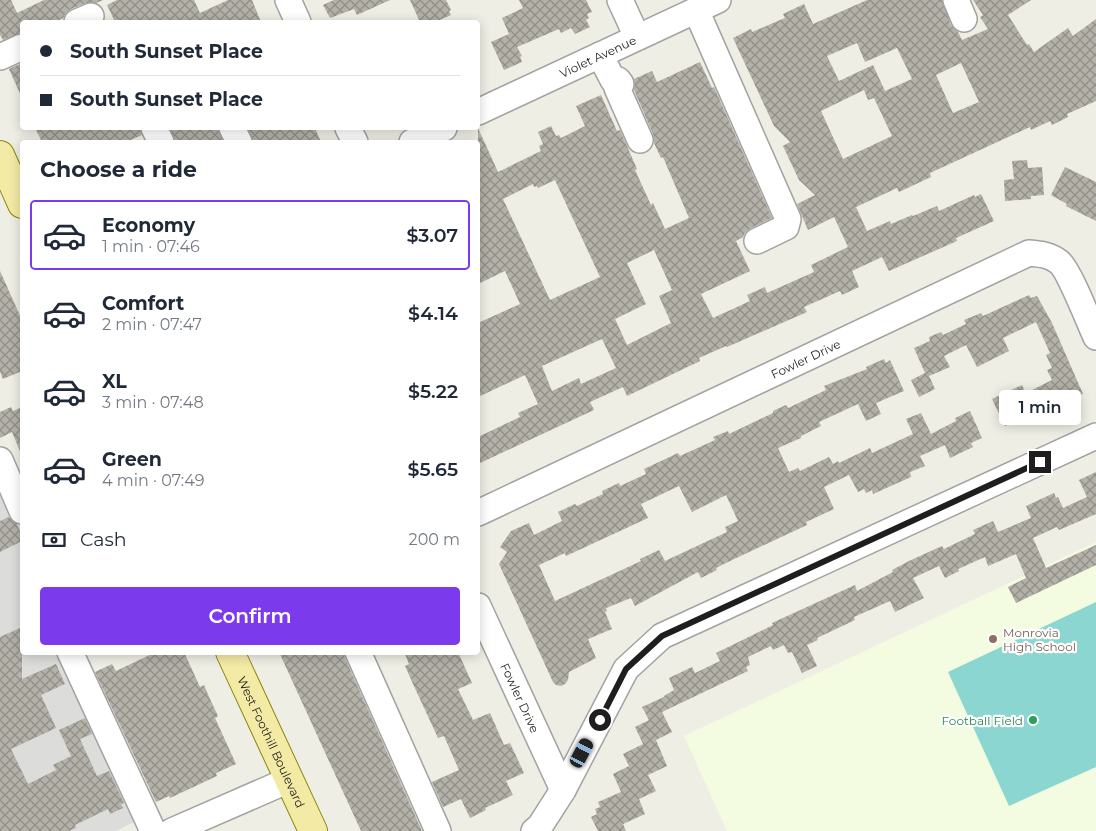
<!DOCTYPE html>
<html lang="en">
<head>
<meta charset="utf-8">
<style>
	:root { --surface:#fff; --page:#f6f6f7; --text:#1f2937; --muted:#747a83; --line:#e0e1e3; --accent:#7c3aed }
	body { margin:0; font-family:Montserrat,sans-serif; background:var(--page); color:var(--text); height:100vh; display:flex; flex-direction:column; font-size:19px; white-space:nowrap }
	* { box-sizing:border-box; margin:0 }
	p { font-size:16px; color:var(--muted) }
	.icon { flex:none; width:28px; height:28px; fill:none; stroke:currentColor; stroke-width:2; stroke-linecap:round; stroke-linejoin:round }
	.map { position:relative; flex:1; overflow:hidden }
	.sheet { position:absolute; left:20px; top:140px; width:460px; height:515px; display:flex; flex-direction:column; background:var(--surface); border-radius:5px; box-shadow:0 2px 12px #0003 }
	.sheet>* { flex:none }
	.guide { position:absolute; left:20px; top:20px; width:460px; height:110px; border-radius:5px; box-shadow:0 2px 12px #0003; display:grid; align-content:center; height:110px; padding:0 20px; background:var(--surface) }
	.end { position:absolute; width:22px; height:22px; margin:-11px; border:6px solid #1e1e1e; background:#fff; box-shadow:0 0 0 2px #fff }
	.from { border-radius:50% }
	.bubble { position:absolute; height:35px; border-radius:5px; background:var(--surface); box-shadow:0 2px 12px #0003; font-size:16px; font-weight:600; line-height:35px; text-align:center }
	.car { position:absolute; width:15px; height:30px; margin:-15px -8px; border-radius:6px; box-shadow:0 0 4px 1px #0007; background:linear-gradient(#222 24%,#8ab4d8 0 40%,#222 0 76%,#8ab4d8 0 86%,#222 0) }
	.guide b { display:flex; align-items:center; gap:18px; height:48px; font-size:19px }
	.guide b+b { border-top:1px solid var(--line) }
	.guide i { width:12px; height:12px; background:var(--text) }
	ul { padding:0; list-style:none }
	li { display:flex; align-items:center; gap:15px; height:70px; margin:0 10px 8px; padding:0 10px; border:2px solid transparent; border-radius:5px }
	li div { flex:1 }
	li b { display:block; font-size:19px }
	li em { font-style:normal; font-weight:600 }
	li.selected { border-color:var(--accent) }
	li>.icon { width:45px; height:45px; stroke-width:1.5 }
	h2 { padding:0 20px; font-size:22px; line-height:60px }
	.pay { display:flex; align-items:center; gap:12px; height:55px; padding:0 20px; font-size:19px }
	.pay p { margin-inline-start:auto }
	.cta { display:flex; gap:10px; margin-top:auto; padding:10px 20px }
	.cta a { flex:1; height:58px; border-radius:5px; background:var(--accent); color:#fff; font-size:20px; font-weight:600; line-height:58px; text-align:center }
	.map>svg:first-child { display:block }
</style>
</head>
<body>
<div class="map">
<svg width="1096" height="831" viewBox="0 0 1096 831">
	<defs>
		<pattern id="building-cross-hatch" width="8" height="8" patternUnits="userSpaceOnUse" patternTransform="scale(1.25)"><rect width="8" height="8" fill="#b3b1a8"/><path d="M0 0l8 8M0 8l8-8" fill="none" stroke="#918f88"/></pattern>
	</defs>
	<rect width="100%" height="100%" fill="#eeeee5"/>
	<polygon fill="#dcdcdb" points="8,490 22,520 22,652 59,653 140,819 116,831 0,831 0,494"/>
	<polygon fill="#f3fce1" points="1096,542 1096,831 727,831 684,736"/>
	<polygon fill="#8bd6d0" points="1096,602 1096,767 1009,806 948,672"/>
	<g fill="url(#building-cross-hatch)" fill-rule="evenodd">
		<polygon points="0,0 11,0 17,13 44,0 103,0 96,3 86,3 71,9 66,13 63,18 55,22 22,22 22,33 3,40 0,35"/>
		<polygon points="117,0 194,0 200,13 228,0 252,0 261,22 115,22 107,5"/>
		<polygon points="334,0 390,0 357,15 354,9 330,18 323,5"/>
		<polygon points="410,0 446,0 451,10 449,11 451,15 435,22 420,22"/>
		<polygon points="519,0 586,0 592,12 587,14 589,18 586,20 590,27 575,34 571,28 561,33 559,29 517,47 522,56 520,57 522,62 504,70 491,42 509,34 502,18 523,8"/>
		<path d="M867,0H942L951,25L958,32L962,40L988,29L980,17L983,15L973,0H1031L1008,15L1027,45L1029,44L1034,52L1068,28L1073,36L1096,19V101L1067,114L1068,117L1052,125L1050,121L1031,130L1030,127L930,173L931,177L899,192L897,188L856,207L867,231L890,221L891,224L912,215L913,216L937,206L939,211L974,195L975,197L981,194L994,221L956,238L957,241L889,271L882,257L852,271L859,287L842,295L840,291L804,307L807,312L727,347L726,346L699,358L700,361L627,396L623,387L590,402L594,410L478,464V437L520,417L518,413L538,404L525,375L478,397V323L520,304L505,271L478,284V128L498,172L541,151L539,146L543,144L538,132L551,126L556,136L559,135L561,138L585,126L576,106L601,95L617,131L620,130L637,169L635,170L651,205L653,203L665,229L689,218L663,157L661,158L654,143L653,134L634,90L635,82L634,79L652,71L657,82L700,62L712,88L714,87L772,218L751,228L745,233L743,237L736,241L750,271L701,294L713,318L750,301L747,295L765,287L767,293L814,272L811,265L848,247L834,217L808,230L797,204L815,195L799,180L783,146L790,142L774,126L733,38L751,29L752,32L785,18L783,14L804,4L813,24ZM857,43L865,62L897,48L912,79L885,91L873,65L839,81L827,56ZM961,63L979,102L953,113L936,75ZM864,90L868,100L874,98L892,136L843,159L821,111ZM555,180L600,277L550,300L503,199L533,184L534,187L537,186L538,188ZM654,250L672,290L659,296L671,323L627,345L615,319L646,304L627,263ZM602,339L616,368L581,384L579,378L552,391L542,366Z"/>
		<polygon points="22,63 22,98 9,69"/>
		<polygon points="35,128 140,128 142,135 126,142 42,142"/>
		<polygon points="170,128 218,128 223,142 175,142"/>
		<polygon points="248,128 315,128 321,142 253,142"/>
		<polygon points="1027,160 1028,168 1042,167 1044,195 1031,196 1031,199 1005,201 1004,180 1014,179 1012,161"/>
		<polygon points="1065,167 1096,182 1096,221 1066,206 1067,204 1051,195"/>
		<polygon points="0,271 22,320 22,371 3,379 0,372"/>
		<polygon points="1029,295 1031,298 1037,296 1052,323 1083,394 1077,396 1078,399 1024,424 1021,418 1005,426 992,399 1022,385 1026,393 1052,380 1047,370 1052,368 1046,355 1050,353 1036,322 1003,338 1009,351 977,367 966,345 944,356 950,367 929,376 935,389 919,397 911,380 925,373 914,348 930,341 929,337 941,332 943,335 966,324 964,320 981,313 983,316"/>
		<path d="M884,359L886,363L890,360L904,391L876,403L881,414L866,421L858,404L819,422L821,426L801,436V438L778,448L789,472L798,468L800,471L829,457L833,464L838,461L839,463L870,448L872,453L913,434L906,419L921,413L931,434L956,421L955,418L970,411L982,438L971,443L973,447L950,458L945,445L920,456L925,466L910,472L911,477L873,494L872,490L866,493L864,489L858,492L849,475L824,487L834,509L806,522L807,525L730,561L716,568L717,570L701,578L698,572L635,606L631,598L606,608L607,611L605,612L612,629L588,639L596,658L569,672L568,680L565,684L561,686L556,685L553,682L499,564L507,552L500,547L511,531L529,523L534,535L562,521L558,512L575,504L577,506L603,494L602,491L619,483L620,486L646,474L644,469L678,453L680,456L715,440L713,437L728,431L729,434L773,413V411L786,405L788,408L826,390L824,386L867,369L866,367ZM679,486L692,512L726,495L738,521L725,527L727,532L665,561L659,550L640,559L641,561L555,601L539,565L565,553L566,556L648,518L641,504Z"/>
		<polygon points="11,407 13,411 22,407 22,456 12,432 0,438 0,412"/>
		<polygon points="1096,472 1096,514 1059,530 1057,527 1033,538 1046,568 1096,545 1096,565 1016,603 1008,587 1026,578 1016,554 988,566 985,557 958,569 959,571 945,578 939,566 913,578 924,598 895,612 890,601 854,617 855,620 817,638 818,640 807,645 817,666 802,673 792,652 788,653 784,645 773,650 771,646 748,657 750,665 746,667 748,671 662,712 672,732 656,740 667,766 648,775 656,791 639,799 645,814 623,824 626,831 598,831 591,817 597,814 595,809 600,807 598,802 621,792 613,774 629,766 623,754 643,744 635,727 649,720 642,707 664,697 664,696 674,690 669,678 692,667 695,673 720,661 716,653 773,625 772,623 855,585 857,591 893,572 892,570 909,561 942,546 944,549 975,534 973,530 993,521 998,532 1031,518 1026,506 1054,493 1056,498 1058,497 1063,508 1087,497 1079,480"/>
		<polygon points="9,517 17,524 22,536 22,541 0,552 0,521"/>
		<polygon points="22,627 22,679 56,664 65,684 41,695 56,728 11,749 28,784 56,770 53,765 71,756 59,730 85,718 92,734 80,739 97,776 109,771 124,803 121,804 123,808 110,814 108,809 75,825 76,828 69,831 0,831 0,637"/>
		<polygon points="156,652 184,652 200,687 204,685 210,699 218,716 215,718 236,764 216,773 217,776 170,798 169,796 156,802 95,672 112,664 116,671"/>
		<polygon points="279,652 344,652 345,658 422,831 361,831"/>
		<polygon points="404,652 458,652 472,683 458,689 473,720 490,713 504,745 510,743 524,773 506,781 513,795 485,808 486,810 470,818 461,799 443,807 432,782 459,770 444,736 438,738 413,684 405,666 409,664"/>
	</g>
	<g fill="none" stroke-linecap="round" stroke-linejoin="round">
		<g stroke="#a2a2a2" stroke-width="28">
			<g id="minor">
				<polyline points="288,0 298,22"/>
				<polyline points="620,0 637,37"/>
				<polyline points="956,0 964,19"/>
				<polyline points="696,10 788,219 786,227 757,241"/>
				<polyline points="77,22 91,16"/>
				<polyline points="600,55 613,80 618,80 621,84 617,88 640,140"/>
				<polyline points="0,57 22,47"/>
				<path id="s1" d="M478,112L718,0"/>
				<polyline points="154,128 161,142"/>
				<polyline points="232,128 239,142"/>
				<polyline points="348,128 355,142"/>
				<polyline points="412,142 444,128"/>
				<polyline points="0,460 22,511"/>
				<path id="s2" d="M478,513L1029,253C1041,254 1050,255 1059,262C1069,270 1089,322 1096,337"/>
				<path id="s3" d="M478,606L563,790"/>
				<polyline points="70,652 153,831"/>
				<polyline points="358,652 438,831"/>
				<polyline points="172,831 289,780"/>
				<polyline points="534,831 540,826 563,790 626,669 662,636 1096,436"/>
			</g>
		</g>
		<g stroke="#8a880e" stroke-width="30">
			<g id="major">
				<polyline points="0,155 22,204"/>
				<path id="s4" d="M230,652L313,831"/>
			</g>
		</g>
		<use href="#minor" stroke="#fff" stroke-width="25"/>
		<use href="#major" stroke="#f3eaa6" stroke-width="28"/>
	</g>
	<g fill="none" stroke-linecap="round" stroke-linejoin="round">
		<polyline stroke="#1e1e1e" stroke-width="6" points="600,720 626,669 662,636 1040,462"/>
	</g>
	<circle fill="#8d6e63" stroke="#fff" stroke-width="2" cx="993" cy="639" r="5"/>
	<circle fill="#2e9e5b" stroke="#fff" stroke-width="2" cx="1033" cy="720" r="5"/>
	<g text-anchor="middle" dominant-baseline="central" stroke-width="4.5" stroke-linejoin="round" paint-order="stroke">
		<g font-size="12" fill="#1e1e1e" stroke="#fff">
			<text stroke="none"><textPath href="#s1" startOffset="132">Violet Avenue</textPath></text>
			<text stroke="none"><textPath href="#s2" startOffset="362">Fowler Drive</textPath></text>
			<text stroke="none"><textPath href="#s3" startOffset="101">Fowler Drive</textPath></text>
			<text stroke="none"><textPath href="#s4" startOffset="99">West Foothill Boulevard</textPath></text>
		</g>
		<g font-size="12" fill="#785e54" stroke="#fff" text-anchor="start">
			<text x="1003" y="632">Monrovia<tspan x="1003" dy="14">High School</tspan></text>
		</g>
		<g font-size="12" fill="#27864d" stroke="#fff" text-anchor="end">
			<text x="1023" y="720">Football Field</text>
		</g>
	</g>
</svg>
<i class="end from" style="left:600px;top:720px"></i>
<i class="end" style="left:1040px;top:462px"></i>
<div class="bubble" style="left:999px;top:390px;width:82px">1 min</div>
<i class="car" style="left:582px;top:753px;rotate:28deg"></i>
<div class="guide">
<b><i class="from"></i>South Sunset Place</b>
<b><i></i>South Sunset Place</b>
</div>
<section class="sheet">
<h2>Choose a ride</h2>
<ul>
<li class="selected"><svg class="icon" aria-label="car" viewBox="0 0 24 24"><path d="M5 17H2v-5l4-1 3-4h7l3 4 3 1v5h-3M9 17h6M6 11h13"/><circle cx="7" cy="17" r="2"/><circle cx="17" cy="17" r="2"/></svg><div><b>Economy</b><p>1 min · 07:46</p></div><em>$3.07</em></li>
<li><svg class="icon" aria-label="car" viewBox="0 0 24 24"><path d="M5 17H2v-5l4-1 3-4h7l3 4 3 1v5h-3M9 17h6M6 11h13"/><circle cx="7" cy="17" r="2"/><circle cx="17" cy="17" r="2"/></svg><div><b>Comfort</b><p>2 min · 07:47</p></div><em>$4.14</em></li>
<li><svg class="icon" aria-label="car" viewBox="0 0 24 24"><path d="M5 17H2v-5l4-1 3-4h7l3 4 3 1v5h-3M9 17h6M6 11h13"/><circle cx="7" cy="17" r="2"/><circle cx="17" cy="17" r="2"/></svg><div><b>XL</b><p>3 min · 07:48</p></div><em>$5.22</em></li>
<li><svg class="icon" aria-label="car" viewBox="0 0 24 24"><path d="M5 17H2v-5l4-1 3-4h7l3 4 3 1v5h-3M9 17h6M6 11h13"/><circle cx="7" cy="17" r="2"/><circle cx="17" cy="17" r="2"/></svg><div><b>Green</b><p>4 min · 07:49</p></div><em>$5.65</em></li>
</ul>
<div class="pay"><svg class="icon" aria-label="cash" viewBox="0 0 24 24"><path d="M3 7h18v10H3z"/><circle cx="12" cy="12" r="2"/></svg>Cash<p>200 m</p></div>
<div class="cta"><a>Confirm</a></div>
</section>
</div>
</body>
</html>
